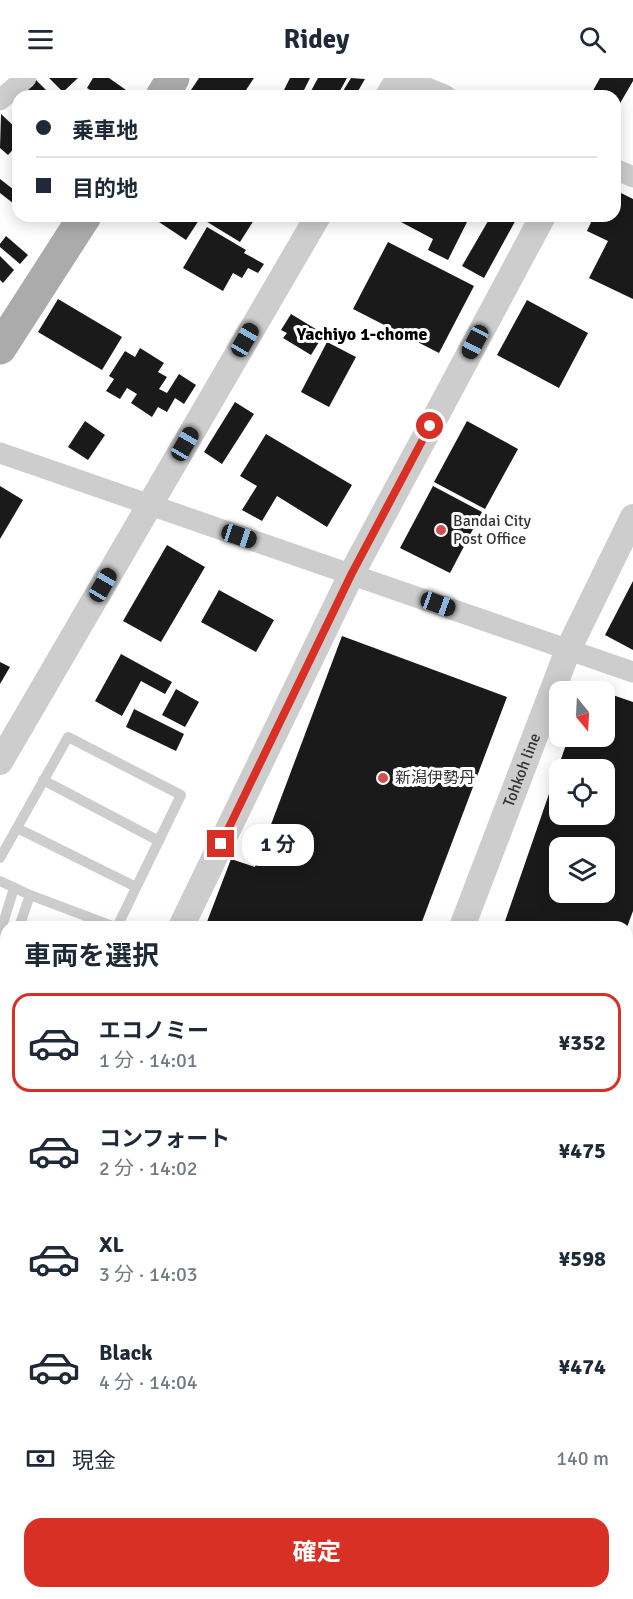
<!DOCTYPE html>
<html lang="ja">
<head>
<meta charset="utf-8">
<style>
	:root { --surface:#fff; --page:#f6f6f7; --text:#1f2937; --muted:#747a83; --line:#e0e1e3; --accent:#d93025 }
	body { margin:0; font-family:Signika,"Noto Sans JP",sans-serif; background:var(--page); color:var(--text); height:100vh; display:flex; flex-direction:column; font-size:22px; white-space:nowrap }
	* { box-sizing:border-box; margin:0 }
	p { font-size:20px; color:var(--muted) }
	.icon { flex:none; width:33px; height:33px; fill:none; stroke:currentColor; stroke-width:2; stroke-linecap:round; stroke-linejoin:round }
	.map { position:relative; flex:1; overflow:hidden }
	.drawer { position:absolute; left:0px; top:843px; width:633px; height:678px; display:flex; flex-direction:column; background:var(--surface); border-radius:18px 18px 0 0; box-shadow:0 3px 15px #0003 }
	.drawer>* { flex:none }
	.top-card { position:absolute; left:12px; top:12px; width:609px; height:132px; border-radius:18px; box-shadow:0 3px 15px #0003; display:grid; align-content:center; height:132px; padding:0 24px; background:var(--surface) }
	.needle { width:39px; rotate:162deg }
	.fabs { position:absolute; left:549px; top:603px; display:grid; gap:12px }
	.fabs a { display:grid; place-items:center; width:66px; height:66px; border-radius:12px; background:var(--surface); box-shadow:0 3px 15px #0003; font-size:30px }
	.end { position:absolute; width:27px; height:27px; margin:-14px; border:8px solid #d93025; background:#fff; box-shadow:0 0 0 3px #fff }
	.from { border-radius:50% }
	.bubble { position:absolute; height:42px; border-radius:18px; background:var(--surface); box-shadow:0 3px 15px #0003; font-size:20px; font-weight:700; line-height:42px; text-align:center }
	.car { position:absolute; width:18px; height:36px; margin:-18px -9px; border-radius:8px; box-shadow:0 0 4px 2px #0007; background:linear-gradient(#222 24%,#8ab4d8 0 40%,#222 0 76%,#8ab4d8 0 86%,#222 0) }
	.top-card b { display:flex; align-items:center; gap:21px; height:57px; font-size:22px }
	.top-card b+b { border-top:2px solid var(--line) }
	.top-card i { width:15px; height:15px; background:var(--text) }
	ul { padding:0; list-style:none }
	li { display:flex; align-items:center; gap:18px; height:99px; margin:0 12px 9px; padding:0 12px; border:3px solid transparent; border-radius:18px }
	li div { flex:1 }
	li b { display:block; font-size:22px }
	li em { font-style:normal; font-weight:700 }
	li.selected { border-color:var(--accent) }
	li>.icon { width:54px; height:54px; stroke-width:1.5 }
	h2 { padding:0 24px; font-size:27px; line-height:72px }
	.pay { display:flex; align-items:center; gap:15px; height:66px; padding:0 24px; font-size:22px }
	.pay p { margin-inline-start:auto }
	.button { display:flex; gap:12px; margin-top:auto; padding:12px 24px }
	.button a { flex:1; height:69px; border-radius:18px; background:var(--accent); color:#fff; font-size:24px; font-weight:700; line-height:69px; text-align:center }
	header { display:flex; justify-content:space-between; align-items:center; height:78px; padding:0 24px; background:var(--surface); font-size:27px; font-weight:700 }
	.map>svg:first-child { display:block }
</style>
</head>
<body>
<header><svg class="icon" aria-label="menu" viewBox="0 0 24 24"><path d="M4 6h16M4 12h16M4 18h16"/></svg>Ridey<svg class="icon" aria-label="search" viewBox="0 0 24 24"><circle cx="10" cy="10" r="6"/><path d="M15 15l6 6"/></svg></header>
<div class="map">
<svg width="633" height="1521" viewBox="0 0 633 1521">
	<rect width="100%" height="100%" fill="#fff"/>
	<polygon fill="#e2e8de" points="328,1515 619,1515 617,1521 326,1521"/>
	<g fill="#1a1a1a" fill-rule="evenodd">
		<polygon points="34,0 52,18 18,18"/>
		<polygon points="49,0 78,0 63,14"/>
		<polygon points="93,0 109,0 126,12 122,18 99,18 87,10"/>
		<polygon points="199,0 254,0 242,18 187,18"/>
		<polygon points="290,0 310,0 301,18 281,18"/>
		<polygon points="318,0 347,0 337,18 320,18 311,13"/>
		<polygon points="351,0 365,1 358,13 363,15 361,18 340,18"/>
		<polygon points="600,0 633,0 633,3 615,34 615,18 590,18"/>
		<polygon points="1,36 18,52 18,66 8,77 0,70"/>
		<polygon points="0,101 18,115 18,129 0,115"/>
		<polygon points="615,112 633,121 633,221 589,200 608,163 587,153 594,138 615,138"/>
		<polygon points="150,138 199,138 201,139 186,162"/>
		<polygon points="206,138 247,138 254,142 240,164 204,142"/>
		<polygon points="405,138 470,138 448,182 428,172 433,161 401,144"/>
		<polygon points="491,138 518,138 484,200 462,188"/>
		<polygon points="207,149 246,172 244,175 264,186 258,195 248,190 242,200 233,195 223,213 183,190"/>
		<polygon points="6,158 28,177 20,186 0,169 0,166"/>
		<polygon points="388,164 474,208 439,275 353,231"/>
		<polygon points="0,178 14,192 3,205 0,202"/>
		<polygon points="58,221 122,259 102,292 38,254"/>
		<polygon points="527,222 588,255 559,310 497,277"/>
		<polygon points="291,236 324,256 311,277 283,260 287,255 281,252"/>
		<polygon points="327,264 356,279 329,329 301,314"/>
		<polygon points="140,270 164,285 158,294 167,299 159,311 167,315 179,296 196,307 184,326 175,320 167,334 158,329 152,339 131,325 137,316 127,310 120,321 106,313 114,301 109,298 125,273 135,279"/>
		<polygon points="235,324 254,336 222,386 204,374"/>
		<polygon points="85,343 105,357 88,382 68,369"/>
		<polygon points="467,343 518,371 485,431 434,404"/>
		<polygon points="266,356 352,407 327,449 277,418 262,443 242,432 257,408 240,398"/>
		<polygon points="0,408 23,422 0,461"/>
		<polygon points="433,408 482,434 450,495 400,470"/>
		<polygon points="167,467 205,489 161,564 123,543"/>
		<polygon points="633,503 633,572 605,557"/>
		<polygon points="219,512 274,542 256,574 201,544"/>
		<polygon points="342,558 507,619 420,849 205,849 231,781 255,789"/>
		<polygon points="121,576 172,604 165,616 141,603 122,638 95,623"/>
		<polygon points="0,584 10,589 0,606"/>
		<polygon points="176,611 199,624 185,649 162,637"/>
		<path d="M604,614L633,624V833L627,849H503L569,658H604ZM560,692H604V736H560ZM560,770H604V814H560Z"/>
		<polygon points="134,631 184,656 176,673 126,649"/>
		<polygon points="633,881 633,1021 627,1019 627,898"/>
		<polygon points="0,925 6,926 6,997 1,1017"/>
		<polygon points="5,1083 6,1083 6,1294 0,1292 0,1106"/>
		<polygon points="29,1515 242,1515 241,1521 28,1521"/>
	</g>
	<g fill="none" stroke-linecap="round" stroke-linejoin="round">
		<g stroke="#cdcdcd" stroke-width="10">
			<polyline points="43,702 159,763"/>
			<polyline points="17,750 136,809"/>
			<polyline points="0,780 68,659 181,717 117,849"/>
			<polyline points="0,803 30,817 115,849"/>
			<polyline points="19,849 30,817"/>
			<polyline points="0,855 14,810"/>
		</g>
		<g stroke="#cdcdcd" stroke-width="21">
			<polyline points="404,0 446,18"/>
			<polyline points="0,22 26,0"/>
			<polyline points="615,91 633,99"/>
			<polyline points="0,375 633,594"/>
		</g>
		<g stroke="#cdcdcd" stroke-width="26">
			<polyline points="388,18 399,0"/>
			<polyline points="0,684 318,138"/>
			<polyline points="181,849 352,495 543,138"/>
			<path id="s1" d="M462,849L568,572L633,439"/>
			<polyline points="0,882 6,883"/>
			<polyline points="627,1067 633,1069"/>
			<polyline points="0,1316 6,1317"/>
			<polyline points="627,1471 633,1472"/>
			<polyline points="2,1521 6,1504"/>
			<polyline points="287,1521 289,1515"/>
		</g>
		<g stroke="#ababab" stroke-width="33">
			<polyline points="162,18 173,0"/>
			<polyline points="0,270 85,138"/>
		</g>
	</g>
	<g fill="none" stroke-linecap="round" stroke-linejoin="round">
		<polyline stroke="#d93025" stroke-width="8" points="221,766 352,495 430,348"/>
	</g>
	<g fill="#d0514e" stroke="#fff" stroke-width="2">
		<circle cx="441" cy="452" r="6"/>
		<circle cx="383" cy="700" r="6"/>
	</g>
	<g text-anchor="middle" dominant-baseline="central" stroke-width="6" stroke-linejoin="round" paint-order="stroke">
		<g font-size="16" fill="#333" stroke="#fff" text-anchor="start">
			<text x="453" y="443">Bandai City<tspan x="453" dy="18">Post Office</tspan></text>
			<text x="395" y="700">新潟伊勢丹</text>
		</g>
		<g font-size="16" fill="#333" stroke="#fff">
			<text stroke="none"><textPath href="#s1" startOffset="168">Tohkoh line</textPath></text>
		</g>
		<g font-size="18" font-weight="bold" fill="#000" stroke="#fff">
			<text x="362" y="256">Yachiyo 1-chome</text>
		</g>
	</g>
</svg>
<div class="fabs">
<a><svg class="needle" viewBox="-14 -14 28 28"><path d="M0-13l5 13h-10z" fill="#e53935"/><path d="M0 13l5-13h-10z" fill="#747a83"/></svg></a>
<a><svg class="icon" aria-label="locate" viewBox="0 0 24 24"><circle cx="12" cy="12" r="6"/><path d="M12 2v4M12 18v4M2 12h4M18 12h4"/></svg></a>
<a><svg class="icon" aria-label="layers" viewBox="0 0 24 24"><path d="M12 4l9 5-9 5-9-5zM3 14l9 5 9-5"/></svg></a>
</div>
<i class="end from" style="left:430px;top:348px"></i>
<i class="end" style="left:221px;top:766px"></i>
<div class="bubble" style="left:242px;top:746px;width:72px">1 分</div>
<i class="car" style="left:245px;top:262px;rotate:30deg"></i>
<i class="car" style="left:475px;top:264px;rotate:208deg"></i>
<i class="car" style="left:185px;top:366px;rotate:30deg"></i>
<i class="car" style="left:239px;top:458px;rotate:108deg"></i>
<i class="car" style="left:103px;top:507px;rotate:30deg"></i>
<i class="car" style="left:438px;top:526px;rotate:110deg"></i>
<div class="top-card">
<b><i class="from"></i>乗車地</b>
<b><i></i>目的地</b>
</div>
<section class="drawer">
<h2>車両を選択</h2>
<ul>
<li class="selected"><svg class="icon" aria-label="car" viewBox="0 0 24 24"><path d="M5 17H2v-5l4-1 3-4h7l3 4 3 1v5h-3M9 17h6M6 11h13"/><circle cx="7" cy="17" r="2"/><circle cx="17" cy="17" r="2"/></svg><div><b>エコノミー</b><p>1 分 · 14:01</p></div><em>¥352</em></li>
<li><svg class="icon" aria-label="car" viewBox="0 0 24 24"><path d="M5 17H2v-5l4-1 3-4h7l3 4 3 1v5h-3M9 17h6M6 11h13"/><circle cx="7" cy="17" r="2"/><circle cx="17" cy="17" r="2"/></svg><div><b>コンフォート</b><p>2 分 · 14:02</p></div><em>¥475</em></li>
<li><svg class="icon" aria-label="car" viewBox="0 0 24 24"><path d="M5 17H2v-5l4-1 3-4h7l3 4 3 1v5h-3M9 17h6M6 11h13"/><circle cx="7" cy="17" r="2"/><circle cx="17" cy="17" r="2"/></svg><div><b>XL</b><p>3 分 · 14:03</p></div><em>¥598</em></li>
<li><svg class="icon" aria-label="car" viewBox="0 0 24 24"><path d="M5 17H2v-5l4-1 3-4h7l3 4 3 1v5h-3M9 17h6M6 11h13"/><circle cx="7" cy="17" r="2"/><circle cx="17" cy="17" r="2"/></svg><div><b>Black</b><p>4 分 · 14:04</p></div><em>¥474</em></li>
</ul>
<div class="pay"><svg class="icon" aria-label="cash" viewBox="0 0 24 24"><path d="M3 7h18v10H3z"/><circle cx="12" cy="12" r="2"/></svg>現金<p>140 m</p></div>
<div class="button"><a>確定</a></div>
</section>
</div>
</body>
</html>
